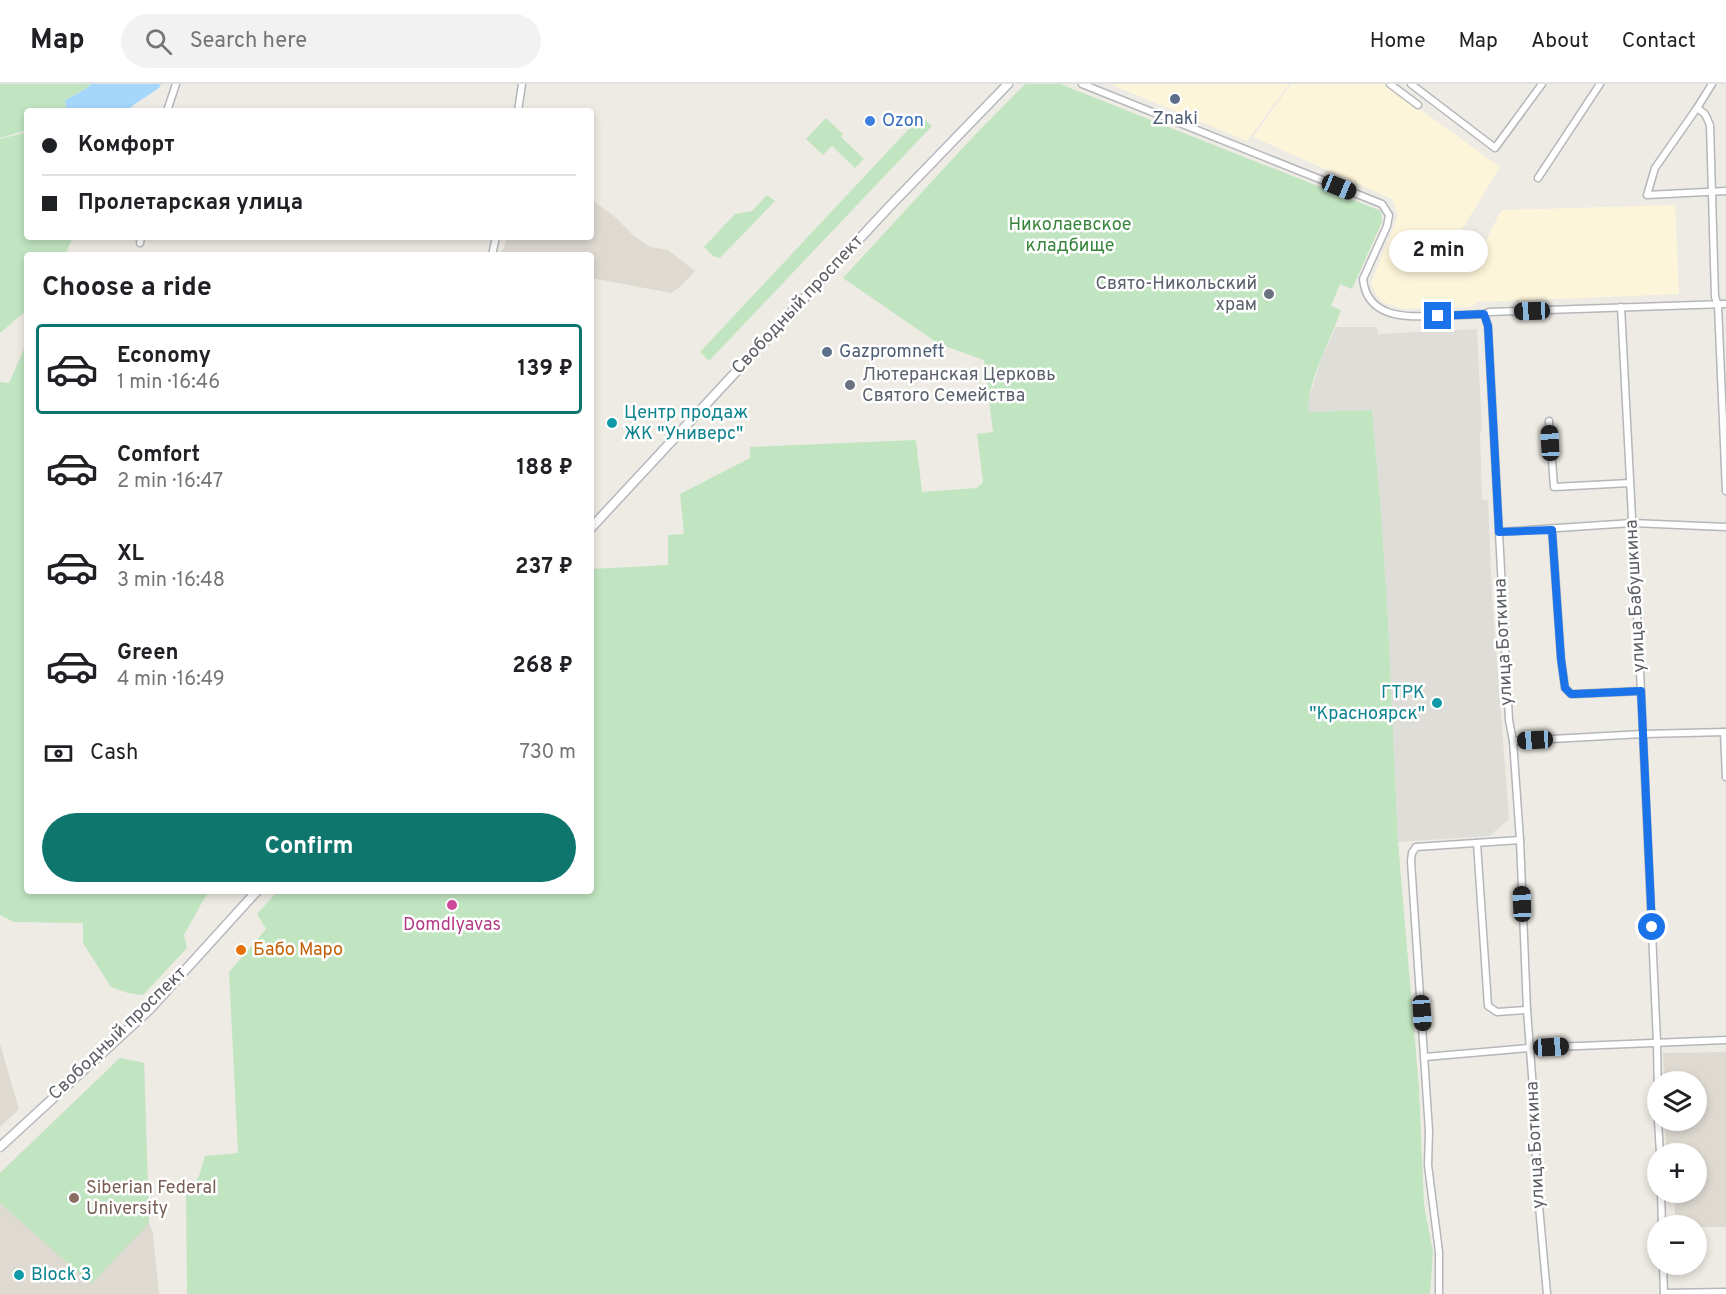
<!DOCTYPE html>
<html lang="en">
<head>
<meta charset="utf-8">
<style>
	:root { --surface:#fff; --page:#f2f2f2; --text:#202124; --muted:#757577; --line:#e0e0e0; --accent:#0f766e }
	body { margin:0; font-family:Overpass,sans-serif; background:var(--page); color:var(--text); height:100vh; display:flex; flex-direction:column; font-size:22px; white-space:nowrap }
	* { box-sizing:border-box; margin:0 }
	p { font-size:20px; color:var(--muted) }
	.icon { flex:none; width:33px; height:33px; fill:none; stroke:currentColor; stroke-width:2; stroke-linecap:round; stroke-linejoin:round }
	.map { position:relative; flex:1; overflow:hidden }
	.panel { position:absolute; left:24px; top:168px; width:570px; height:642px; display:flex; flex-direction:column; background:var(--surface); border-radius:6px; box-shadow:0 3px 9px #0003 }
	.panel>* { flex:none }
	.top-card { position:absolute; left:24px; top:24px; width:570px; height:132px; border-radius:6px; box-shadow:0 3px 9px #0003; display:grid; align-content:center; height:132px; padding:0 18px; background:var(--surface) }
	.controls { position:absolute; left:1647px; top:987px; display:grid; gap:12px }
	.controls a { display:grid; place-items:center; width:60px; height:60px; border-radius:50%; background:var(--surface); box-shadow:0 3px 9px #0003; font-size:30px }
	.end { position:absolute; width:27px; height:27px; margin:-14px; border:8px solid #1a73e8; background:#fff; box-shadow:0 0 0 3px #fff }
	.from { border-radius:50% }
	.bubble { position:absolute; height:42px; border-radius:21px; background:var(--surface); box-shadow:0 3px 9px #0003; font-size:20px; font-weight:700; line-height:42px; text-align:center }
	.car { position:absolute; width:18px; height:36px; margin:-18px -9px; border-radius:8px; box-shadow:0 0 4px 2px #0007; background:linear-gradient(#222 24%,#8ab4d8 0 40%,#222 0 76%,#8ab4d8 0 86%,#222 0) }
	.top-card b { display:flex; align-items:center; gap:21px; height:57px; font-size:22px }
	.top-card b+b { border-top:2px solid var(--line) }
	.top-card i { width:15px; height:15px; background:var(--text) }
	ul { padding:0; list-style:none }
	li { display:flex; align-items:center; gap:18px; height:90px; margin:0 12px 9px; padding:0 6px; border:3px solid transparent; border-radius:6px }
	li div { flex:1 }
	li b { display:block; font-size:22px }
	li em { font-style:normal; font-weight:700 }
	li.selected { border-color:var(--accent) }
	li>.icon { width:54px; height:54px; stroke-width:1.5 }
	h2 { padding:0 18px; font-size:27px; line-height:72px }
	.pay { display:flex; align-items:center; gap:15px; height:66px; padding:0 18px; font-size:22px }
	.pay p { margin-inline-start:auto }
	.action { display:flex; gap:12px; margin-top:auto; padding:12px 18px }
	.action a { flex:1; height:69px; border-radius:36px; background:var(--accent); color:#fff; font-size:24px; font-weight:700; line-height:69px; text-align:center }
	header { display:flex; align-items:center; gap:36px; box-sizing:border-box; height:84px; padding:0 30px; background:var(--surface); border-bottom:2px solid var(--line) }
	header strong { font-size:28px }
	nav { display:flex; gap:33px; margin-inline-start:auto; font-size:21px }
	.search { width:420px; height:54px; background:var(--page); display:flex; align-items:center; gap:15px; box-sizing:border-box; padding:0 21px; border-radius:33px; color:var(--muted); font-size:22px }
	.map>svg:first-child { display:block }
</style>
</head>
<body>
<header>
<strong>Map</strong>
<div class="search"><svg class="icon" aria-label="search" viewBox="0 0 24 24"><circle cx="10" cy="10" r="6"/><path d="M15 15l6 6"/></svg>Search here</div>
<nav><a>Home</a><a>Map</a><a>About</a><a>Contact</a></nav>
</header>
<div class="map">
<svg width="1726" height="1210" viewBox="0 0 1726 1210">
	<rect width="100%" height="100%" fill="#eeebe4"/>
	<g fill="#fdf5da">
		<polygon points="1110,0 1289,0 1247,57"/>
		<polygon points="1291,0 1385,0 1500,83 1462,145 1486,158 1499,130 1503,126 1675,121 1679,210 1478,218 1470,223 1402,225 1383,218 1376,210 1371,199 1398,132 1392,115 1253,53"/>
	</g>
	<polygon fill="#dfddd8" points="1336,243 1377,243 1378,250 1477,245 1482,347 1480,347 1482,416 1488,416 1492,512 1509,735 1489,752 1398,758 1388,535 1381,427 1372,326 1309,328 1308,317 1322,273"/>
	<g fill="#dedad2">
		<polygon points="591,115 615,133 634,152 650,163 668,166 695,187 681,202 671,209 591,194 591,171 499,171 504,164 506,153 591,153"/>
		<polygon points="0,960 19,1025 0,1043"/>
		<polygon points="1726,968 1726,1143 1697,1143 1696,1142 1675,1141 1675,1109 1696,1108 1696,1070 1666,1069 1665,1037 1696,1036 1696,998 1664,997 1663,969"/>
		<polygon points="120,974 144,979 149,1139 153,1149 159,1210 0,1210 0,1089"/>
	</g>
	<g fill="#c1e5c1">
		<path d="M0,0H91C84,8 74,10 65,17L67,27H27V46L0,54Z"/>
		<path d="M1025,0H1060L1381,127L1382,138L1352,205L1340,200L1331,222L1341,226C1332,254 1305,301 1309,328L1372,326L1381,427L1388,535L1398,758L1419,1004L1424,1121L1433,1168L1430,1210H187L186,1111L199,1092L205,1072L238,1069L229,888L266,845L257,830L278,807H591V485L668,481V451L684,450L680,410L750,374V363L916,356L922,408L977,404L983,398L977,350L993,348L984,276L939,260L843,194L971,55Z"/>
		<polygon points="921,32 932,42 709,277 700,268"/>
		<polygon points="826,34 843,50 841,53 864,75 855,84 832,62 823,71 806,55"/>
		<polygon points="27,48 27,153 73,153 65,171 27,171 27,226 0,249 0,55"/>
		<polygon points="767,111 775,117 720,174 713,172 704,163 735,130 752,127"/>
		<polygon points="27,258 27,807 210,807 205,813 184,851 187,864 143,911 128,909 111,903 83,859 83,839 14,838 0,831 0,298 9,299"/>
		<polygon points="120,974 144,979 149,1139 91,1200 0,1119 0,1089"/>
	</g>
	<path fill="#a5d6fc" d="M91,0H161L159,4L132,22L129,27H67L65,17C74,10 84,8 91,0Z"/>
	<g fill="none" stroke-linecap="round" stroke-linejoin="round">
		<g stroke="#b4b6ba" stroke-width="9">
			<g id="minor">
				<path d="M1082,0L1382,120L1389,131L1387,142L1363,195C1367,235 1407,233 1437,232C1453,231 1469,231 1484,230L1489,228L1726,220"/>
				<polyline points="1390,0 1418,21"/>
				<polyline points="1411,0 1495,64 1542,0"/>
				<polyline points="1712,0 1697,24 1655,84 1647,111 1726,107"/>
				<polyline points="1697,24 1705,30 1710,41 1715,213 1718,221 1726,407"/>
				<polyline points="167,27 176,0"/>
				<polyline points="518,27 522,0"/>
				<polyline points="1538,94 1600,0"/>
				<polyline points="140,159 141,153"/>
				<polyline points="492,171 496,153"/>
				<polyline points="1621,223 1641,607 1657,958 1658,1016"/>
				<polyline points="1484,230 1488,242 1509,636 1513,657 1520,756 1527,926 1534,1018 1537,1100 1547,1210"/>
				<polyline points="1549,337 1554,403 1630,399"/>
				<polyline points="1552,445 1561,575 1565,604 1571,610 1575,610 1641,607"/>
				<polyline points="1499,448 1632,439 1726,443"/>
				<polyline points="1724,648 1726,693"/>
				<polyline points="1513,657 1643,650 1726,648"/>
				<polyline points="1477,759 1488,922 1497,928 1527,926"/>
				<polyline points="1425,973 1530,964 1726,956"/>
				<polyline points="1658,1036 1660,1070"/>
				<polyline points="1661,1108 1662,1142"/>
				<polyline points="1663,1180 1664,1210"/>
				<polyline points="1664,1209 1726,1208"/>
				<polyline points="1439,1210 1439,1168 1428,1081 1429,1047 1411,777 1412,769 1416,763 1520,756"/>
			</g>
		</g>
		<g stroke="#b5b8bd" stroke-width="11">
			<g id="secondary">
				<polyline points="591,444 889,123 1008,0"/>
				<polyline points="0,1063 149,926 257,807"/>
			</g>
		</g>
		<use href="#minor" stroke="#fff" stroke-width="6"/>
		<use href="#secondary" stroke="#fff" stroke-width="8"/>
	</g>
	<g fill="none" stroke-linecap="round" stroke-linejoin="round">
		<polyline stroke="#1a73e8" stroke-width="8" points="1438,232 1484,230 1488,242 1499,448 1552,446 1561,575 1565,604 1571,610 1575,610 1641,607 1652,843"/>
	</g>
	<g fill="#5c6f8a" stroke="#fff" stroke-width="2">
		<circle cx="1175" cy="15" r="6"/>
		<circle cx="827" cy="268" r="6"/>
	</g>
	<circle fill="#3f7fe0" stroke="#fff" stroke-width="2" cx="870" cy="37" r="6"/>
	<g fill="#6b7280" stroke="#fff" stroke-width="2">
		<circle cx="1269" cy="210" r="6"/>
		<circle cx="850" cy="301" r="6"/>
	</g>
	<g fill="#0f9aa8" stroke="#fff" stroke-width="2">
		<circle cx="612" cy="339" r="6"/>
		<circle cx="1437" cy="619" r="6"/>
		<circle cx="19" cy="1191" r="6"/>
	</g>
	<circle fill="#d1479c" stroke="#fff" stroke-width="2" cx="452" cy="821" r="6"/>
	<circle fill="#e8710a" stroke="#fff" stroke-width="2" cx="241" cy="866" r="6"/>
	<circle fill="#8d6e63" stroke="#fff" stroke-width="2" cx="74" cy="1114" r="6"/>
	<g text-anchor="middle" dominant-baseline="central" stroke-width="5" stroke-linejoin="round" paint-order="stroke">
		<g font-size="18" fill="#4e5e75" stroke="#fff">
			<text x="1175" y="35">Znaki</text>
			<text x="839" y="268" text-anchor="start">Gazpromneft</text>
		</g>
		<g font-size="18" fill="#366cbe" stroke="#fff" text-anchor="start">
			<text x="882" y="37">Ozon</text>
		</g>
		<g font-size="18" fill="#38863c" stroke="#fff">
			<text x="1070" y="141">Николаевское<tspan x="1070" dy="21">кладбище</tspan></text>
		</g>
		<g font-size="18" fill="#5b616d" stroke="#fff" text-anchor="end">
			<text x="1257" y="200">Свято-Никольский<tspan x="1257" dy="21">храм</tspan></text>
			<text x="862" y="291" text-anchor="start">Лютеранская Церковь<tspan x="862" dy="21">Святого Семейства</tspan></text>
		</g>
		<g font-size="18" fill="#5c5f64" stroke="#fff">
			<text transform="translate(798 221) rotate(-47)">Свободный проспект</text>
			<text transform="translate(1636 512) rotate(-93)">улица Бабушкина</text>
			<text transform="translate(1504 558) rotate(-93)">улица Боткина</text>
			<text transform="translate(118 950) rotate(-44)">Свободный проспект</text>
			<text transform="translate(1536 1061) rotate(-93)">улица Боткина</text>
		</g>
		<g font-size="18" fill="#0d838f" stroke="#fff" text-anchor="start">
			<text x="624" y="329">Центр продаж<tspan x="624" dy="21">ЖК "Универс"</tspan></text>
			<text x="1425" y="609" text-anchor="end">ГТРК<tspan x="1425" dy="21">"Красноярск"</tspan></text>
			<text x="31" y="1191">Block 3</text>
		</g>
		<g font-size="18" fill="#b23c85" stroke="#fff">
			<text x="452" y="841">Domdlyavas</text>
		</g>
		<g font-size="18" fill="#c56008" stroke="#fff" text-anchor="start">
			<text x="253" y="866">Бабо Маро</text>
		</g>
		<g font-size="18" fill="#785e54" stroke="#fff" text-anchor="start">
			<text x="86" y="1104">Siberian Federal<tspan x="86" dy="21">University</tspan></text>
		</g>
	</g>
</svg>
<div class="controls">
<a><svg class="icon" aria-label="layers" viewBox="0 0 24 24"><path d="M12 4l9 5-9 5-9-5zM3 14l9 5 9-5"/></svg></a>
<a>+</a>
<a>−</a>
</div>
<i class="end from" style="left:1652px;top:843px"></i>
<i class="end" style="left:1438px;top:232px"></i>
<div class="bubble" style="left:1389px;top:146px;width:99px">2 min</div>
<i class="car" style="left:1339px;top:103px;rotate:112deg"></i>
<i class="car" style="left:1532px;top:227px;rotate:268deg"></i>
<i class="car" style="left:1550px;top:359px;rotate:357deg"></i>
<i class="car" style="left:1535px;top:656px;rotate:267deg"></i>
<i class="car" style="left:1522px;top:820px;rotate:358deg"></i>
<i class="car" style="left:1422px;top:929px;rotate:176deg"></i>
<i class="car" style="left:1551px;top:963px;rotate:87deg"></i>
<div class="top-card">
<b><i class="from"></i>Комфорт</b>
<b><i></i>Пролетарская улица</b>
</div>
<section class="panel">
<h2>Choose a ride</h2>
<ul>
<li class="selected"><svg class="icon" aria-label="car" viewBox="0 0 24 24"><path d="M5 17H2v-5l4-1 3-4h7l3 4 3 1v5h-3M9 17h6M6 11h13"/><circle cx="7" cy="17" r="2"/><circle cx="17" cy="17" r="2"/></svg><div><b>Economy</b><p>1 min · 16:46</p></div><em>139 ₽</em></li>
<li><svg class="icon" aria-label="car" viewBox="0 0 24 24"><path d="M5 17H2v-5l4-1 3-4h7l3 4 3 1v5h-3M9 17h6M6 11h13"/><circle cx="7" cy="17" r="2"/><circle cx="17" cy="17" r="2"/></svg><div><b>Comfort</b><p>2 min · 16:47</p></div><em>188 ₽</em></li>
<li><svg class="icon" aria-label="car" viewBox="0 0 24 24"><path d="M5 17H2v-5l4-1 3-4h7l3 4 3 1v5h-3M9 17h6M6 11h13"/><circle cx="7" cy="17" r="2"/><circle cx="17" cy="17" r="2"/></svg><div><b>XL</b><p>3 min · 16:48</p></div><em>237 ₽</em></li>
<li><svg class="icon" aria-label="car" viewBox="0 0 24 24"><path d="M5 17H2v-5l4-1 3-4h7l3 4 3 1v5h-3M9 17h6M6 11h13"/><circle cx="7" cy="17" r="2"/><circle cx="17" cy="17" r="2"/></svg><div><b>Green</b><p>4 min · 16:49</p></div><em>268 ₽</em></li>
</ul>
<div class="pay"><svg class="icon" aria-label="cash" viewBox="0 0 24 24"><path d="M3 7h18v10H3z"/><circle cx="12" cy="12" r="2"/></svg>Cash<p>730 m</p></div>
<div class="action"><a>Confirm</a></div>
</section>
</div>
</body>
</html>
